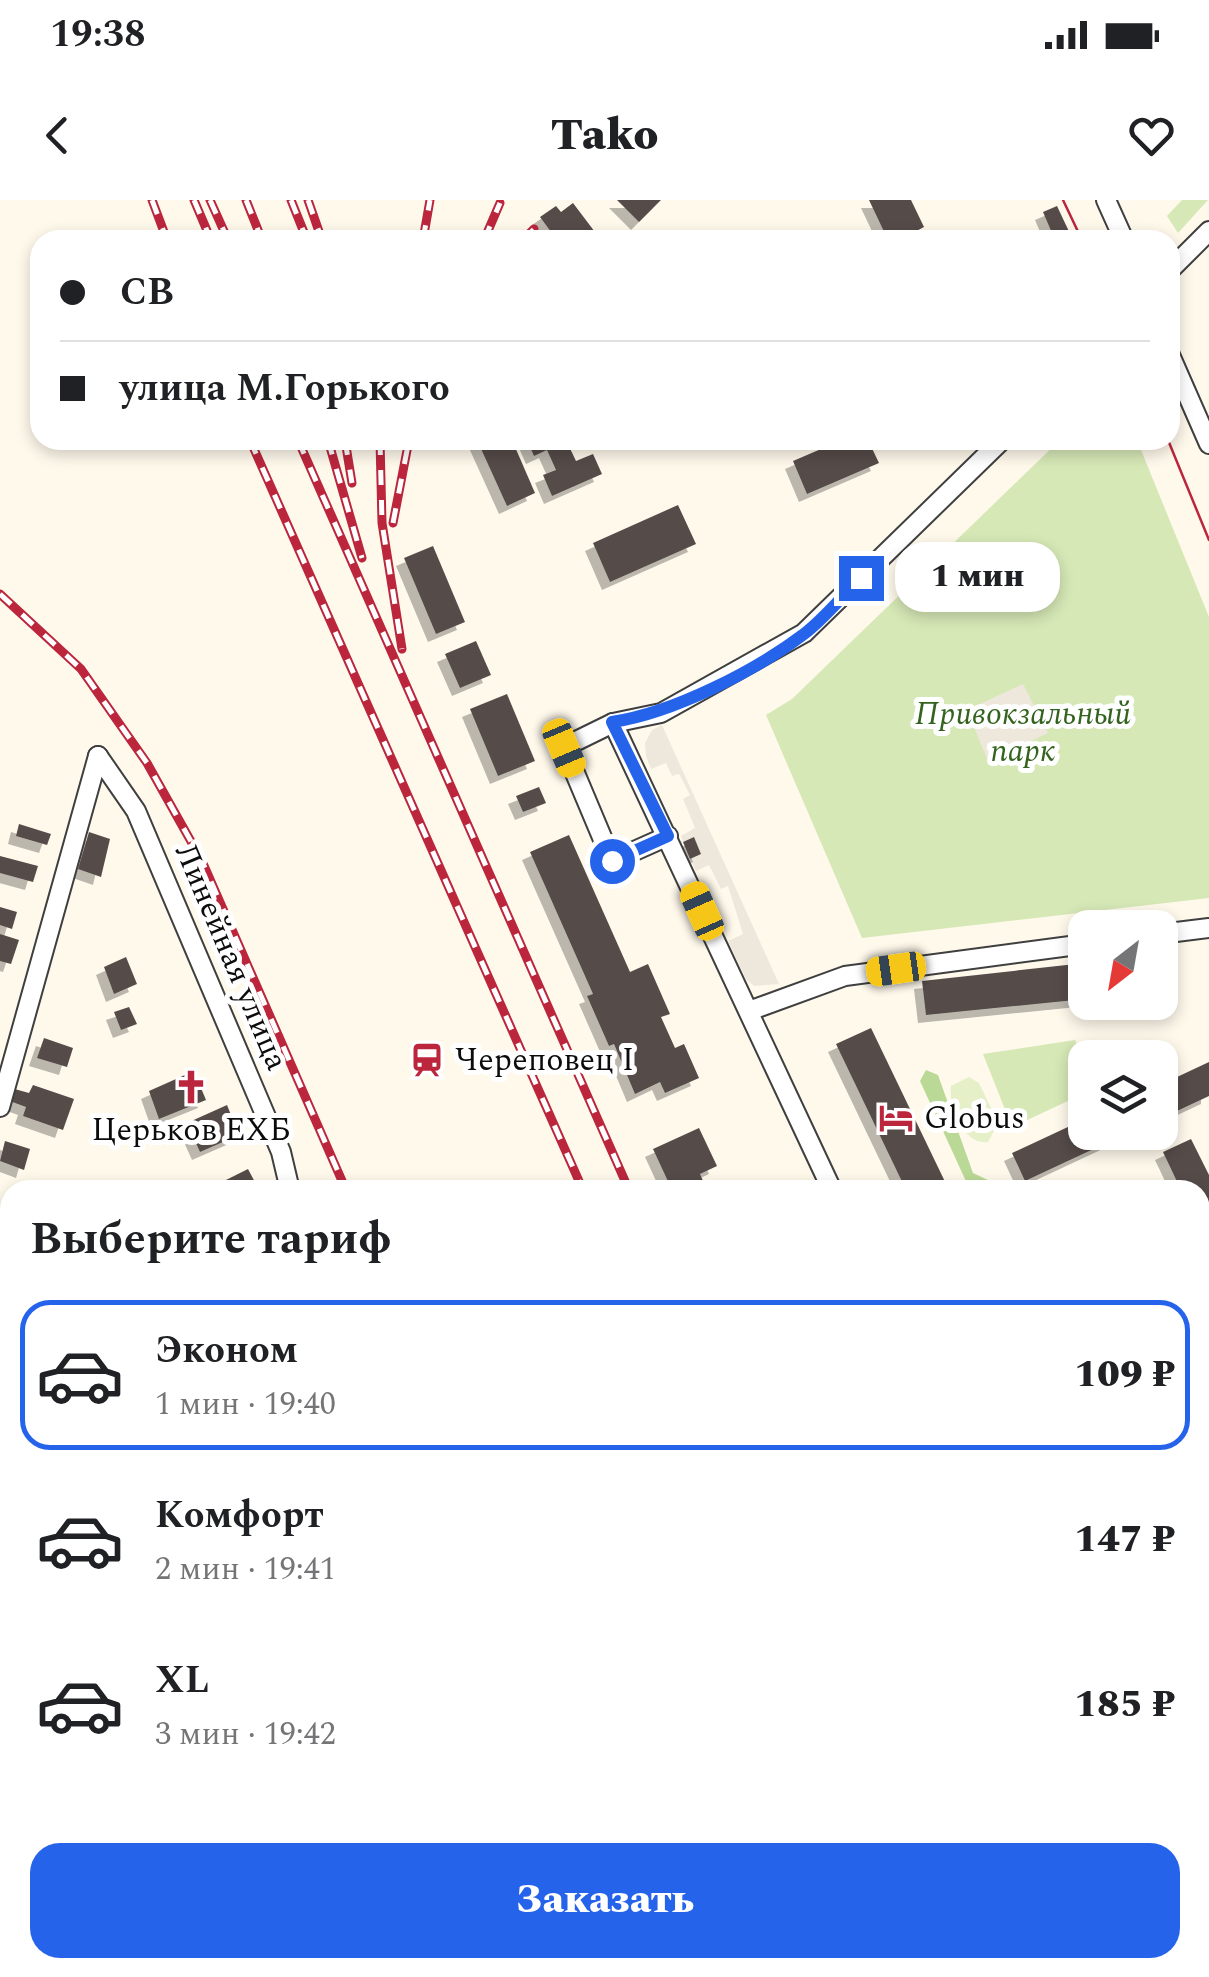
<!DOCTYPE html>
<html lang="ru">
<head>
<meta charset="utf-8">
<style>
	:root { --surface:#fff; --page:#f6f6f6; --text:#202124; --muted:#757577; --line:#e0e0e0; --accent:#2563eb }
	body { margin:0; font-family:Spectral,serif; background:var(--page); color:var(--text); height:100vh; display:flex; flex-direction:column; font-size:38px; white-space:nowrap }
	* { box-sizing:border-box; margin:0 }
	p { font-size:32px; color:var(--muted) }
	.icon { flex:none; width:55px; height:55px; fill:none; stroke:currentColor; stroke-width:2; stroke-linecap:round; stroke-linejoin:round }
	.map { position:relative; flex:1; overflow:hidden }
	.side { position:absolute; left:0px; top:980px; width:1210px; height:798px; display:flex; flex-direction:column; background:var(--surface); border-radius:30px 30px 0 0; box-shadow:0 5px 15px #0003 }
	.side>* { flex:none }
	.hud { position:absolute; left:30px; top:30px; width:1150px; height:220px; border-radius:30px; box-shadow:0 5px 15px #0003; display:grid; align-content:center; height:220px; padding:0 30px; background:var(--surface) }
	.needle { width:65px; rotate:211deg }
	.tools { position:absolute; left:1068px; top:710px; display:grid; gap:20px }
	.tools a { display:grid; place-items:center; width:110px; height:110px; border-radius:20px; background:var(--surface); box-shadow:0 5px 15px #0003; font-size:50px }
	.end { position:absolute; width:45px; height:45px; margin:-22px; border:12px solid #2563eb; background:#fff; box-shadow:0 0 0 5px #fff }
	.from { border-radius:50% }
	.bubble { position:absolute; height:70px; border-radius:30px; background:var(--surface); box-shadow:0 5px 15px #0003; font-size:32px; font-weight:800; line-height:70px; text-align:center }
	.car { position:absolute; width:30px; height:60px; margin:-30px -15px; border-radius:12px; box-shadow:0 0 8px 2px #0007; background:linear-gradient(#f5c518 24%,#345 0 40%,#f5c518 0 76%,#345 0 86%,#f5c518 0) }
	.hud b { display:flex; align-items:center; gap:35px; height:95px; font-size:38px }
	.hud b+b { border-top:2px solid var(--line) }
	.hud i { width:25px; height:25px; background:var(--text) }
	ul { padding:0; list-style:none }
	li { display:flex; align-items:center; gap:30px; height:150px; margin:0 20px 15px; padding:0 10px; border:5px solid transparent; border-radius:30px }
	li div { flex:1 }
	li b { display:block; font-size:38px }
	li em { font-style:normal; font-weight:800 }
	li.selected { border-color:var(--accent) }
	li>.icon { width:90px; height:90px; stroke-width:1.5 }
	h2 { padding:0 30px; font-size:45px; line-height:120px }
	.cta { display:flex; gap:20px; margin-top:auto; padding:20px 30px }
	.cta a { flex:1; height:115px; border-radius:30px; background:var(--accent); color:#fff; font-size:40px; font-weight:800; line-height:115px; text-align:center }
	.status { display:flex; justify-content:space-between; align-items:center; height:70px; padding:0 50px; background:var(--surface); direction:ltr }
	.status svg { height:28px; fill:currentColor }
	header { display:flex; justify-content:space-between; align-items:center; height:130px; padding:0 30px; background:var(--surface); font-size:45px; font-weight:800 }
	.map>svg:first-child { display:block }
</style>
</head>
<body>
<div class="status"><b>19:38</b><svg viewBox="0 0 49 12"><path d="M0 12V9h3v3zM5 12V6h3v6zM10 12V3h3v9zM15 12V0h3v12zM26 1h20v11H26zM47 4h2v5h-2z"/></svg></div>
<header><svg class="icon" aria-label="back" viewBox="0 0 24 24"><path d="M15 5l-7 7 7 7"/></svg>Tako<svg class="icon" aria-label="heart" viewBox="0 0 24 24"><path d="M12 20l-8-8c-3-5 5-10 8-4 3-6 11-1 8 4z"/></svg></header>
<div class="map">
<svg width="1209" height="1777" viewBox="0 0 1209 1777">
	<defs>
		<filter id="shadow"><feDropShadow dx="-8" dy="8" stdDeviation="0" flood-color="#0004"/></filter>
	</defs>
	<rect width="100%" height="100%" fill="#fff9ec"/>
	<polygon fill="#e9e0eb" points="733,1768 1143,1768 1147,1777 741,1777"/>
	<g fill="#d6e8b6">
		<polygon points="1182,0 1208,0 1178,33 1167,16"/>
		<polygon points="1060,240 1137,240 1209,417 1209,698 862,738 766,515 792,499"/>
		<polygon points="1075,840 1085,860 1085,893 1012,927 983,854"/>
	</g>
	<g fill="#bbd996">
		<polygon points="926,870 938,875 973,973 1009,990 970,990 920,881"/>
		<polygon points="1209,1182 1209,1245 1200,1249 1200,1186"/>
	</g>
	<path fill="#e6f0c8" d="M969,877L979,883L998,923L988,942C964,946 948,907 951,886Z"/>
	<g fill="#eee7dc">
		<polygon points="1023,484 1048,533 988,561 967,510"/>
		<polygon points="662,525 779,784 754,786 746,779 728,741 743,734 728,686 721,689 709,665 696,671 690,659 701,653 694,637 683,642 681,636 695,628 683,599 690,595 679,574 672,576 666,563 651,569 646,556 645,543 652,530"/>
	</g>
	<g fill="#554c49" filter="url(#shadow)">
		<polygon points="617,0 661,0 639,22"/>
		<polygon points="869,0 911,0 924,27 907,36 909,40 888,40"/>
		<polygon points="573,3 601,40 557,40 540,17 556,6 561,12"/>
		<polygon points="1057,6 1073,40 1055,40 1043,12"/>
		<polygon points="477,240 512,240 535,293 507,306"/>
		<polygon points="527,240 566,240 576,261 593,254 602,274 552,296 543,275 556,270 547,250 534,256"/>
		<polygon points="842,240 868,240 879,263 807,294 793,261"/>
		<polygon points="678,305 696,344 610,382 593,343"/>
		<polygon points="433,346 465,422 436,434 404,358"/>
		<polygon points="476,441 491,475 460,488 445,454"/>
		<polygon points="507,494 535,561 498,576 470,509"/>
		<polygon points="539,587 546,603 523,612 516,596"/>
		<polygon points="19,624 51,634 47,645 16,636"/>
		<polygon points="89,632 110,639 101,677 78,669"/>
		<polygon points="569,635 630,772 648,764 670,814 661,817 675,848 684,844 699,878 665,893 660,882 635,894 614,844 609,846 587,796 593,794 530,652"/>
		<polygon points="694,637 701,654 690,659 683,642"/>
		<polygon points="0,656 38,666 33,682 0,673"/>
		<polygon points="0,707 17,712 12,729 0,725"/>
		<polygon points="0,734 19,740 11,764 0,761"/>
		<polygon points="1170,754 1173,790 1160,791 1160,755"/>
		<polygon points="126,757 137,784 114,794 104,767"/>
		<polygon points="1085,763 1085,799 926,815 922,781"/>
		<polygon points="129,807 137,824 121,830 114,812"/>
		<polygon points="871,828 949,990 906,990 836,844"/>
		<polygon points="44,838 73,848 67,867 37,858"/>
		<polygon points="1209,862 1209,896 1160,919 1160,885"/>
		<polygon points="194,871 206,900 159,919 149,891"/>
		<polygon points="33,885 74,899 63,930 23,916 26,907 7,900 11,888 29,893"/>
		<polygon points="227,905 239,935 200,952 187,923"/>
		<polygon points="1085,919 1085,932 1130,932 1025,981 1012,953"/>
		<polygon points="699,928 717,966 700,974 707,990 672,990 653,949"/>
		<polygon points="1191,939 1209,975 1209,1047 1200,1029 1200,990 1181,990 1163,952"/>
		<polygon points="5,941 30,949 24,970 0,961"/>
		<polygon points="248,969 257,986 226,990 222,982"/>
		<polygon points="1200,1134 1209,1153 1209,1160 1200,1164"/>
		<polygon points="0,1164 10,1186 10,1205 0,1209"/>
		<polygon points="1209,1360 1209,1514 1200,1495 1200,1364"/>
		<polygon points="10,1459 10,1496 0,1476 0,1463"/>
		<polygon points="6,1556 10,1585 0,1590 0,1559"/>
		<polygon points="1200,1609 1209,1630 1209,1694 1200,1698"/>
		<polygon points="599,1768 637,1768 642,1777 604,1777"/>
	</g>
	<g fill="none" stroke-linecap="round" stroke-linejoin="round">
		<g stroke="#3f3f3f" stroke-width="22">
			<g id="minor">
				<polyline points="1106,0 1124,40"/>
				<polyline points="1170,70 1209,31"/>
				<polyline points="1170,155 1209,244"/>
				<polyline points="613,523 832,990"/>
				<polyline points="98,556 136,611 281,952 290,990"/>
				<polyline points="668,636 612,661 564,547 613,523 661,513 804,433 1002,240"/>
				<polyline points="1160,734 1209,728"/>
				<polyline points="749,811 845,776 1085,744"/>
				<polyline points="0,907 98,556"/>
				<polyline points="0,1233 10,1229"/>
				<polyline points="0,1535 10,1530"/>
				<polyline points="0,1651 10,1674"/>
				<polyline points="0,1767 10,1761"/>
				<polyline points="1182,1768 1186,1777"/>
			</g>
		</g>
		<g stroke="#1d1d1d" stroke-width="25">
			<g id="major">
				<polyline points="1200,1281 1209,1277"/>
				<polyline points="1200,1314 1209,1310"/>
				<polyline points="85,1777 106,1768"/>
				<polyline points="155,1777 177,1768"/>
			</g>
		</g>
		<use href="#minor" stroke="#fff" stroke-width="18"/>
		<use href="#major" stroke="#f8c363" stroke-width="20"/>
		<g stroke="#bb263d" stroke-width="2.5">
			<polyline points="1063,0 1082,40"/>
			<polyline points="1168,240 1209,340"/>
		</g>
		<g stroke="#bb263d" stroke-width="9">
			<g id="rail">
				<polyline points="152,0 167,40"/>
				<polyline points="194,0 211,40"/>
				<polyline points="210,0 228,40"/>
				<polyline points="246,0 262,40"/>
				<polyline points="291,0 307,40"/>
				<polyline points="308,0 322,40"/>
				<polyline points="423,40 430,0"/>
				<polyline points="484,40 500,3"/>
				<polyline points="523,40 534,29"/>
				<polyline points="250,240 583,990"/>
				<polyline points="298,240 629,990"/>
				<polyline points="328,240 362,358"/>
				<polyline points="345,240 352,283"/>
				<polyline points="380,240 382,323 402,449"/>
				<polyline points="393,323 409,240"/>
				<polyline points="0,394 81,469 147,563 202,661 346,990"/>
				<polyline points="759,1768 767,1777"/>
				<polyline points="944,1768 949,1777"/>
				<polyline points="972,1768 976,1777"/>
				<polyline points="1003,1768 1006,1777"/>
			</g>
		</g>
		<use href="#rail" stroke="#fff" stroke-width="5" stroke-dasharray="15" stroke-linecap="butt"/>
	</g>
	<g fill="none" stroke-linecap="round" stroke-linejoin="round">
		<path stroke="#2563eb" stroke-width="12" d="M612,661L668,636L612,522C673,513 755,471 804,434C825,418 842,396 861,378"/>
	</g>
	<defs>
		<g id="station-bare" transform="scale(2.7)"><path d="M-3-6H3Q5-6 5-4V2Q5 4 3 4L4.5 6H3L1.5 4h-3L-3 6H-4.5L-3 4Q-5 4-5 2V-4Q-5-6-3-6ZM-3.5-4v3h7v-3ZM-3.5 1v1.5H-2V1ZM2 1v1.5H3.5V1Z" fill="#bb263d" stroke="#fff" stroke-width="2.5" paint-order="stroke"/></g>
		<g id="church-bare" transform="scale(2.7)"><path d="M-1.2-6h2.4v3.5h3.3v2.4h-3.3V6h-2.4V-.1h-3.3v-2.4h3.3Z" fill="#bb263d" stroke="#fff" stroke-width="2.5" paint-order="stroke"/></g>
		<g id="hotel-bare" transform="scale(2.7)"><path d="M-6-4.5h1.5V1H6V5H4.5V3h-9V5H-6ZM-4 0a1.8 1.8 0 1 1 3.6 0ZM.5 0V-2.5h3Q6-2.5 6 0Z" fill="#bb263d" stroke="#fff" stroke-width="2.5" paint-order="stroke"/></g>
	</defs>
	<g fill-rule="evenodd">
		<use href="#station-bare" x="427" y="860"/>
		<use href="#church-bare" x="191" y="887"/>
		<use href="#hotel-bare" x="896" y="918"/>
	</g>
	<g text-anchor="middle" dominant-baseline="central" stroke-width="10" stroke-linejoin="round" paint-order="stroke">
		<g font-size="32" font-style="italic" fill="#33631d" stroke="#fff">
			<text x="1023" y="514">Привокзальный<tspan x="1023" dy="37">парк</tspan></text>
		</g>
		<g font-size="32" fill="#0c0c0c" stroke="#fff">
			<text transform="translate(231 757) rotate(67)">Линейная улица</text>
		</g>
		<g font-size="32" fill="#0c0c0c" stroke="#fff" text-anchor="start">
			<text x="455" y="860">Череповец I</text>
			<text x="924" y="918">Globus</text>
			<text x="191" y="930" text-anchor="middle">Церьков ЕХБ</text>
		</g>
	</g>
</svg>
<div class="tools">
<a><svg class="needle" viewBox="-14 -14 28 28"><path d="M0-13l5 13h-10z" fill="#e53935"/><path d="M0 13l5-13h-10z" fill="#757577"/></svg></a>
<a><svg class="icon" aria-label="layers" viewBox="0 0 24 24"><path d="M12 4l9 5-9 5-9-5zM3 14l9 5 9-5"/></svg></a>
</div>
<i class="end from" style="left:612px;top:661px"></i>
<i class="end" style="left:861px;top:378px"></i>
<div class="bubble" style="left:895px;top:342px;width:165px">1 мин</div>
<i class="car" style="left:564px;top:548px;rotate:157deg"></i>
<i class="car" style="left:702px;top:711px;rotate:336deg"></i>
<i class="car" style="left:896px;top:769px;rotate:262deg"></i>
<div class="hud">
<b><i class="from"></i>СВ</b>
<b><i></i>улица М.Горького</b>
</div>
<section class="side">
<h2>Выберите тариф</h2>
<ul>
<li class="selected"><svg class="icon" aria-label="car" viewBox="0 0 24 24"><path d="M5 17H2v-5l4-1 3-4h7l3 4 3 1v5h-3M9 17h6M6 11h13"/><circle cx="7" cy="17" r="2"/><circle cx="17" cy="17" r="2"/></svg><div><b>Эконом</b><p>1 мин · 19:40</p></div><em>109 ₽</em></li>
<li><svg class="icon" aria-label="car" viewBox="0 0 24 24"><path d="M5 17H2v-5l4-1 3-4h7l3 4 3 1v5h-3M9 17h6M6 11h13"/><circle cx="7" cy="17" r="2"/><circle cx="17" cy="17" r="2"/></svg><div><b>Комфорт</b><p>2 мин · 19:41</p></div><em>147 ₽</em></li>
<li><svg class="icon" aria-label="car" viewBox="0 0 24 24"><path d="M5 17H2v-5l4-1 3-4h7l3 4 3 1v5h-3M9 17h6M6 11h13"/><circle cx="7" cy="17" r="2"/><circle cx="17" cy="17" r="2"/></svg><div><b>XL</b><p>3 мин · 19:42</p></div><em>185 ₽</em></li>
</ul>
<div class="cta"><a>Заказать</a></div>
</section>
</div>
</body>
</html>
